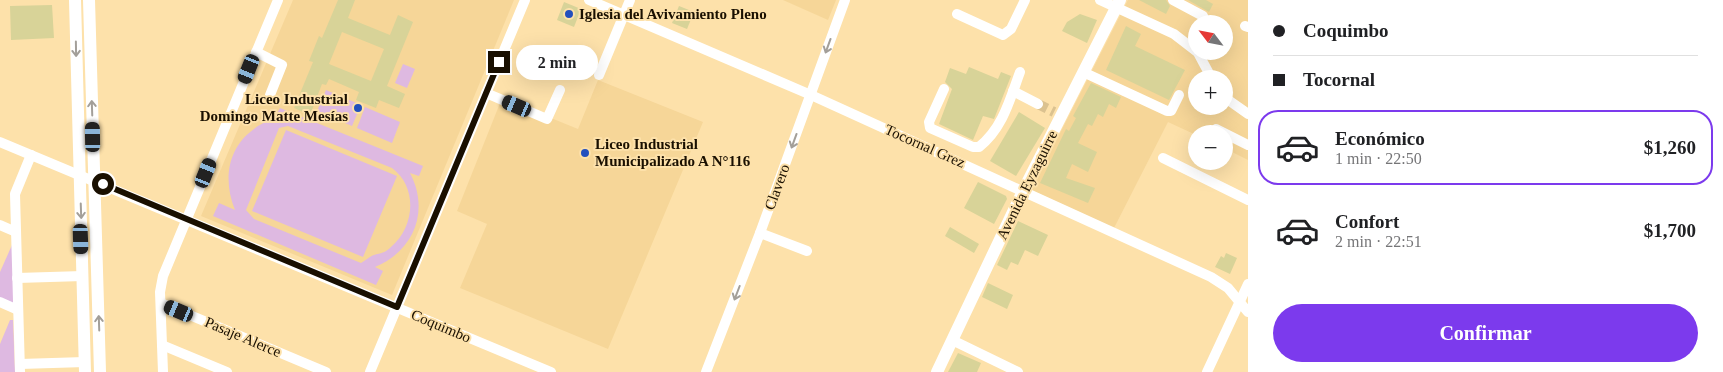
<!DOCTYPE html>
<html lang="es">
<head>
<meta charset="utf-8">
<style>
	:root { --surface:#fff; --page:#f6f6f6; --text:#202124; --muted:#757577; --line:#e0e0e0; --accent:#7c3aed }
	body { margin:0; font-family:Georgia,serif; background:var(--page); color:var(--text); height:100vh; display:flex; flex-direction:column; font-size:19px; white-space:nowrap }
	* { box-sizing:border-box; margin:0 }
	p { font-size:16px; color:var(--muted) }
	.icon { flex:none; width:28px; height:28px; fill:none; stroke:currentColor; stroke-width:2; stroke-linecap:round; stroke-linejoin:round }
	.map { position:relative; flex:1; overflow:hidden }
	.side { display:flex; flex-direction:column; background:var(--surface); width:475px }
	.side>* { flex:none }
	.top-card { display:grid; align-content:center; height:110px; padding:0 25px; background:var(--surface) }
	.needle { width:32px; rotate:302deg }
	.controls { position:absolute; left:1188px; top:15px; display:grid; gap:10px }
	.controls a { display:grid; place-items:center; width:45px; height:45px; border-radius:50%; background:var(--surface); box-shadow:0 5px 20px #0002; font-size:25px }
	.end { position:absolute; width:22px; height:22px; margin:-11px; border:6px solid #190f00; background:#fff; box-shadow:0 0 0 2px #fff }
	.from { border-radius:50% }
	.bubble { position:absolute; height:35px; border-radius:18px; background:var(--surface); box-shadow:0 5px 20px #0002; font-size:16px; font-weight:700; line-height:35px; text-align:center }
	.car { position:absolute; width:15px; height:30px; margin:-15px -8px; border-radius:6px; box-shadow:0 0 4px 1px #0007; background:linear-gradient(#222 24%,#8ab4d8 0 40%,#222 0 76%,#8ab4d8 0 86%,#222 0) }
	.top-card b { display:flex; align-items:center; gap:18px; height:48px; font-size:19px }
	.top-card b+b { border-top:1px solid var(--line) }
	.top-card i { width:12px; height:12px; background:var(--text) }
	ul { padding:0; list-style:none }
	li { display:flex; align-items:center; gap:15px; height:75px; margin:0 10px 8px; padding:0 15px; border:2px solid transparent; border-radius:20px }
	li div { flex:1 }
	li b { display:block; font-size:19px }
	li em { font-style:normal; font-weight:700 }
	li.on { border-color:var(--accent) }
	li>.icon { width:45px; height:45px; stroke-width:1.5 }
	.cta { display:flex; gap:10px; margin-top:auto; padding:10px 25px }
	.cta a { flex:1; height:58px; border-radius:30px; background:var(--accent); color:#fff; font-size:20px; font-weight:700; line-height:58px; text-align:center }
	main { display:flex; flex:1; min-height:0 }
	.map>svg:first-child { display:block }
</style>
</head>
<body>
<main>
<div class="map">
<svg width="1248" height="372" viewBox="0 0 1248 372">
	<rect width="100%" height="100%" fill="#fde1aa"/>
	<g fill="#f6d698" fill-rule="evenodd">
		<polygon points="293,0 514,0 392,295 201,216"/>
		<polygon points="783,0 836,0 828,20"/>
		<path d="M1128,0H1248V160L1224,148V134L1196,135L1168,122L1114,228L1031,190ZM1196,24H1224V51H1196ZM1196,79H1224V106H1196Z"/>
		<polygon points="598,80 703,122 608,349 460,288 487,224 457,211 502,98 578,129"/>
	</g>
	<g fill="#deb9e1" fill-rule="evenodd">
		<polygon points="403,64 415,69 407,88 395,83"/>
		<polygon points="326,90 361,105 352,126 317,111"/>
		<polygon points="365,107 400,122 392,143 357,128"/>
		<path d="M280,108L423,166L419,176L410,173C430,211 414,251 375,267L383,271L376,285L213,216L219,203L235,210C223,181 227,148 254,129C265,120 273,122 280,108ZM288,126L392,168C418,187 415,227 391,247C385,253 381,253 374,255C370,256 365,261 361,263L254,219L246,210L279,128Z"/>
		<polygon points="286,130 397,176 363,257 252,211"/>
		<polygon points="12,245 17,305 0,298 0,272"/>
		<polygon points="10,320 13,320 15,372 0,372 0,344"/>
	</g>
	<g fill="#d8d398" fill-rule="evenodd">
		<path d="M338,0H355L348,18L390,35L398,15L413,22L387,86L405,94L399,108L379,100L376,108L356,100L359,92L329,79L326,85L322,84L310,115L294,108L313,62L309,61L319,36L322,38ZM342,32L384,49L371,81L329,64Z"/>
		<polygon points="1139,0 1166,0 1170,6 1166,14"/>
		<polygon points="1188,0 1206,0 1213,4 1209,12"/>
		<polygon points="564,2 581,9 574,27 557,20"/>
		<polygon points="52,5 54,38 11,40 10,6"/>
		<polygon points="679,6 694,12 687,29 672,23"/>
		<polygon points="1080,14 1097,20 1087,43 1062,31 1067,22"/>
		<polygon points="1126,26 1141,34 1135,46 1185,70 1169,100 1106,70"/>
		<polygon points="969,67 998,79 1001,72 1011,76 994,119 983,116 973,140 939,124 952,89 945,82 950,68 966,74"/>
		<polygon points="1091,83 1121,97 1116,108 1109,104 1103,117 1098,114 1092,126 1088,124 1078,143 1097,152 1088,172 1072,164 1066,178 1095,188 1088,203 1040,183 1066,129 1069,131 1076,118 1073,116"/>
		<polygon points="1019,112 1045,128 1016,176 990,161"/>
		<polygon points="978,182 1006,196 1007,199 994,224 964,208"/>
		<polygon points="1018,221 1048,235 1038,256 1025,250 1018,265 1011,262 1007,270 997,265"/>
		<polygon points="950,227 979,244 974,253 945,236"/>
		<polygon points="1226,253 1237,258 1230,274 1215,267 1221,256 1224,258"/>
		<polygon points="988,283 1013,295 1007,309 982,297"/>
		<polygon points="958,353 981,363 977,372 948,372"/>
	</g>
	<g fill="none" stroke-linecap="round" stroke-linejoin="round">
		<polyline stroke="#dbc290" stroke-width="10" stroke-dasharray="10 5" stroke-linecap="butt" points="1038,104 1054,112"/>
		<g stroke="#fff" stroke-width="10">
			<polyline points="589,0 811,95 1211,277 1228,288 1248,312"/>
			<polyline points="1100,0 1174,34 1196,51"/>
			<polyline points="1173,0 1203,16"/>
			<polyline points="957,14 1003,35 1011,29 1025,0"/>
			<polyline points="1245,26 1248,27"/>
			<polyline points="1197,51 1212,79"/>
			<polyline points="256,52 282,65 270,95"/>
			<polyline points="1083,72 1167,111 1171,111 1179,95"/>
			<polyline points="599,75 630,0"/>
			<path d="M944,89L929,122L930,128L973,147H979C1003,128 1010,99 1020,72"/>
			<polyline points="1013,91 1038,104"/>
			<polyline points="486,93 547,119 560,90"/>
			<polyline points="1224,97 1248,114"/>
			<polyline points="1216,129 1248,145"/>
			<polyline points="0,142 551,372"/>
			<polyline points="1163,158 1248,200"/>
			<polyline points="0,225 16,232"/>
			<polyline points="760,233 807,251"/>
			<polyline points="17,278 83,276"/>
			<polyline points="0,302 18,310"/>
			<polyline points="161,303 326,372"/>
			<polyline points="952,340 1018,372"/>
			<polyline points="162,345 227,372"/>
			<polyline points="20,364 85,362"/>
			<polyline points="20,372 15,194 31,155"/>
			<polyline points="163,372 160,292 163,276 278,0"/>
			<polyline points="370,372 525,0"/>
			<polyline points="706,372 760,233 845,0"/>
			<polyline points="1207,372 1248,284"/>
		</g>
		<g stroke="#fff" stroke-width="12">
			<polyline points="75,0 85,372"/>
			<polyline points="89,0 100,372"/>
			<polyline points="937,372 1023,191 1120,0"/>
		</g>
	</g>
	<defs><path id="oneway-shaft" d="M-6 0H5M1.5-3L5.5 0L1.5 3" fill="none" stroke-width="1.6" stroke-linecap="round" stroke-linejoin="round" transform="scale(1.25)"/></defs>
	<g stroke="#a39f99">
		<use href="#oneway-shaft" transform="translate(828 46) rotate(110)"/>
		<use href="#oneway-shaft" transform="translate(76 49) rotate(89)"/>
		<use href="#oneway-shaft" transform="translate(92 108) rotate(-92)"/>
		<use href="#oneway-shaft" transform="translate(794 141) rotate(110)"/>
		<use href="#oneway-shaft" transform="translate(81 211) rotate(88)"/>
		<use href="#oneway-shaft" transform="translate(737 293) rotate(111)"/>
		<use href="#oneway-shaft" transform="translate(99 323) rotate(-92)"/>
	</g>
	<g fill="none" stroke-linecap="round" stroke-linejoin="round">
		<polyline stroke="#190f00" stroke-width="6" points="103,184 397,307 499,62"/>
	</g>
	<g fill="#224fbd" stroke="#fde1aa" stroke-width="2">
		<circle cx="569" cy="14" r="5"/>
		<circle cx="358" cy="108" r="5"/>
		<circle cx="585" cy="153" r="5"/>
	</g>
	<g text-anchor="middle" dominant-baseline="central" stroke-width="4" stroke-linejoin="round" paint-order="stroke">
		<g font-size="15" font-weight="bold" fill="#190f00" stroke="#fde1aa" text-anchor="start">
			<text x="579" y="14">Iglesia del Avivamiento Pleno</text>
			<text x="348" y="99" text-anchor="end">Liceo Industrial<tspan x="348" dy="17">Domingo Matte Mesías</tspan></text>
			<text x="595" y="144">Liceo Industrial<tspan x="595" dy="17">Municipalizado A N°116</tspan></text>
		</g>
		<g font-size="15" fill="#190f00" stroke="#fde1aa">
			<text transform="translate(925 146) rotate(24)">Tocornal Grez</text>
			<text transform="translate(1027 185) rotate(-64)">Avenida Eyzaguirre</text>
			<text transform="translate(777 187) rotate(-70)">Clavero</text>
			<text transform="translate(441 326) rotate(23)">Coquimbo</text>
			<text transform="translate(243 337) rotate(23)">Pasaje Alerce</text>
		</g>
	</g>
</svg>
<div class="controls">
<a><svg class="needle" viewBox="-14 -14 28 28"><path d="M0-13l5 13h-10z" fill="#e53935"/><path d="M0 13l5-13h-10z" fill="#757577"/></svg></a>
<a>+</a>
<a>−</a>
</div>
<i class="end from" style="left:103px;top:184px"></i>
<i class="end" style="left:499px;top:62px"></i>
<div class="bubble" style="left:516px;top:45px;width:82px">2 min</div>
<i class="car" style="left:249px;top:69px;rotate:202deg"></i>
<i class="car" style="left:517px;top:106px;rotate:293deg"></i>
<i class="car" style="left:93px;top:137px;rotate:359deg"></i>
<i class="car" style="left:206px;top:173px;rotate:22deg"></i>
<i class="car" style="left:81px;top:239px;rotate:178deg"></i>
<i class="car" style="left:179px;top:311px;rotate:293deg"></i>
</div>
<section class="side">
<div class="top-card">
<b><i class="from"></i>Coquimbo</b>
<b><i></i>Tocornal</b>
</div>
<ul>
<li class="on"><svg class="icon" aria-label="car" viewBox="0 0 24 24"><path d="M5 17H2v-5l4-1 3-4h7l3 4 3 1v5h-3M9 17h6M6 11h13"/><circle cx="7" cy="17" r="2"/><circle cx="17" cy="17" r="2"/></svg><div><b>Económico</b><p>1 min · 22:50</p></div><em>$1,260</em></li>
<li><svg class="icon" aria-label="car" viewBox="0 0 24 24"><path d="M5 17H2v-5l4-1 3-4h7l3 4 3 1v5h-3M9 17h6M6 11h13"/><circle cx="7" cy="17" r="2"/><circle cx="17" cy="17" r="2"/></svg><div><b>Confort</b><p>2 min · 22:51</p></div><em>$1,700</em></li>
</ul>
<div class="cta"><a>Confirmar</a></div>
</section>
</main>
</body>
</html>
